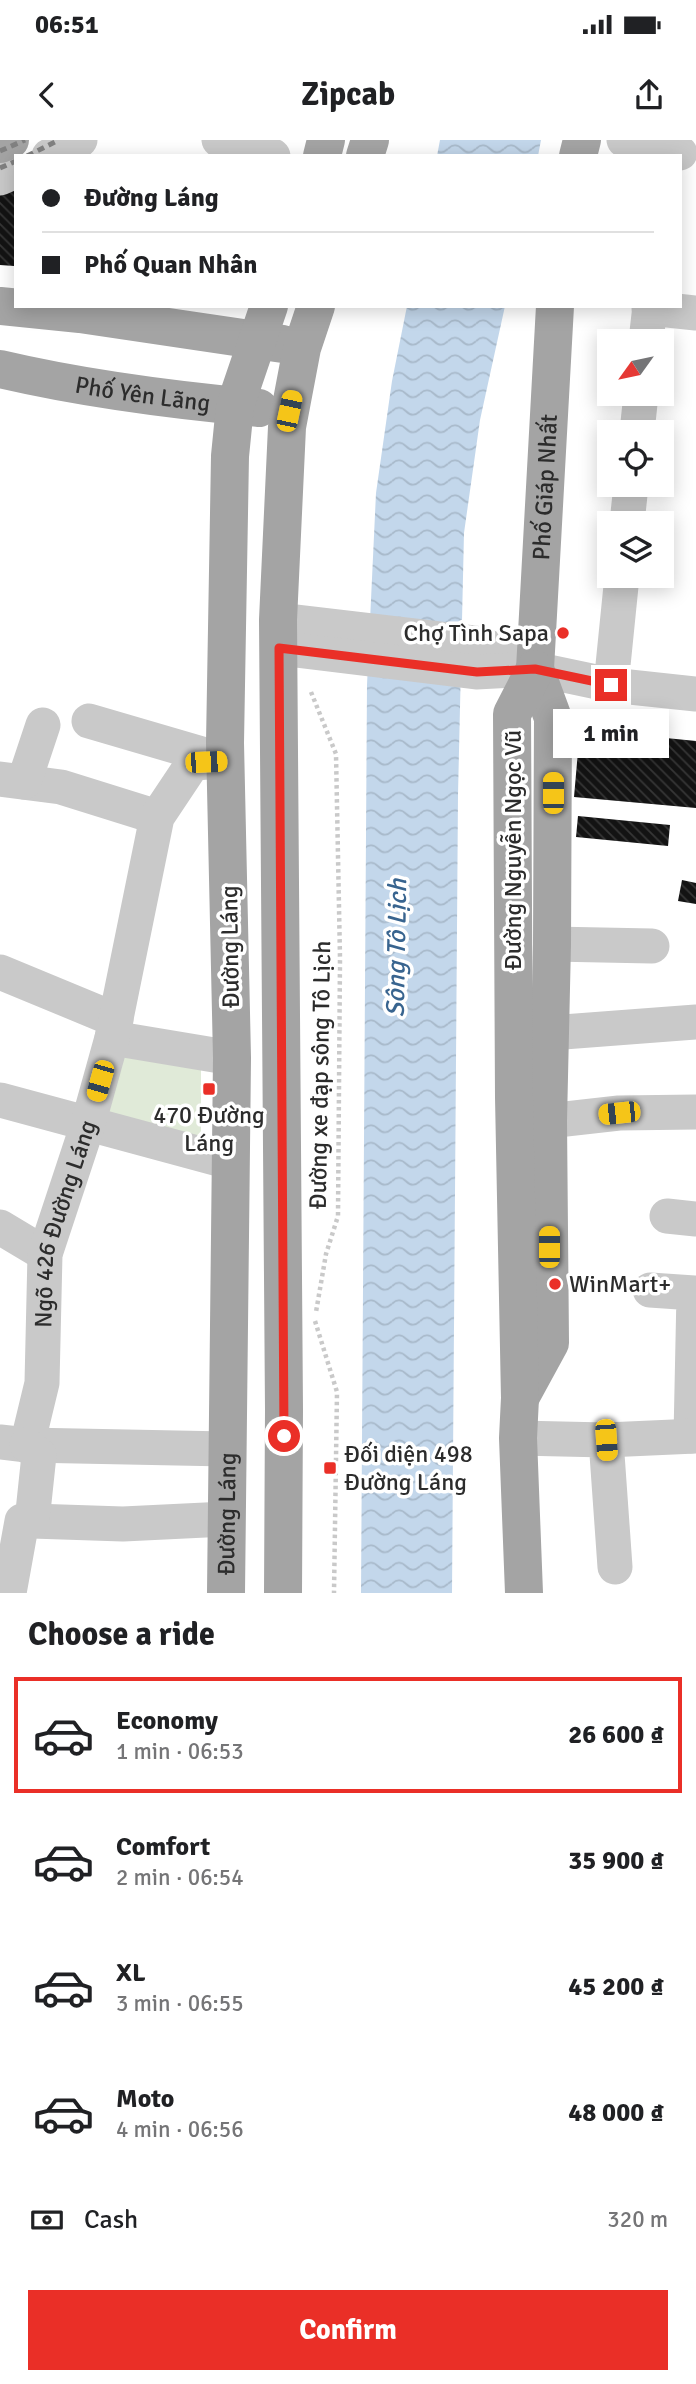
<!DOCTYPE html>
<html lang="en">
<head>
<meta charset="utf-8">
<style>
	:root { --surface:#fff; --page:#f6f6f6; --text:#202124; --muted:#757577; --line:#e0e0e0; --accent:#ea2f27 }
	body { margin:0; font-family:Signika,sans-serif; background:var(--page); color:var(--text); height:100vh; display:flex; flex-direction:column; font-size:26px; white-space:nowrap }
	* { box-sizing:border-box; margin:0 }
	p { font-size:23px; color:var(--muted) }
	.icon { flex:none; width:38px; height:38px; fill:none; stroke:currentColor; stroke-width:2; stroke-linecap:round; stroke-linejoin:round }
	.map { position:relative; height:1453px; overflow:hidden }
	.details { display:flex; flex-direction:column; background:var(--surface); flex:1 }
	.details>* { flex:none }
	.banner { position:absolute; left:14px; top:14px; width:668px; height:154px; border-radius:0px; box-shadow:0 4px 18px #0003; display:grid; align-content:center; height:154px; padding:0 28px; background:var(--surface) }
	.needle { width:46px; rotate:237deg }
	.buttons { position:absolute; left:597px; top:189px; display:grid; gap:14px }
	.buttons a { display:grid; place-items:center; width:77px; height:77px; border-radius:0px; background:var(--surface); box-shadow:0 4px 18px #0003; font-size:35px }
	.end { position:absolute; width:32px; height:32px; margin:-16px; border:9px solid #ea2f27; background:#fff; box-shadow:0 0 0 4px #fff }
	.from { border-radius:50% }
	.bubble { position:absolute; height:49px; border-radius:0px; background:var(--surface); box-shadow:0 4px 18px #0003; font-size:23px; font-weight:700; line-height:49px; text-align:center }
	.car { position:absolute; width:21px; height:42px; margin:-21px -10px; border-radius:9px; box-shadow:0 0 5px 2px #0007; background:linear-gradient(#f5c518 24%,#345 0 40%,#f5c518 0 76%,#345 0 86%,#f5c518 0) }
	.banner b { display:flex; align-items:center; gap:24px; height:66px; font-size:26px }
	.banner b+b { border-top:2px solid var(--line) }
	.banner i { width:18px; height:18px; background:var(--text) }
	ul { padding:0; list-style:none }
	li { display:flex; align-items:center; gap:21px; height:116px; margin:0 14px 10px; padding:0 14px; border:4px solid transparent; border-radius:0px }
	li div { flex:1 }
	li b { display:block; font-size:26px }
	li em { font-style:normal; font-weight:700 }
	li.on { border-color:var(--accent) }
	li>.icon { width:63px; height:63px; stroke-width:1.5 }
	h2 { padding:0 28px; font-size:32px; line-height:84px }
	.pay { display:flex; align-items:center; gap:18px; height:77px; padding:0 28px; font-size:26px }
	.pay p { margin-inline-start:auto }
	.button { display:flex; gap:14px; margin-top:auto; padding:14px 28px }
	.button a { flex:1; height:80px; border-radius:0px; background:var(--accent); color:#fff; font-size:28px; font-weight:700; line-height:80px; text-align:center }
	.status { display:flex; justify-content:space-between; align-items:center; height:49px; padding:0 35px; background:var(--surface); direction:ltr }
	.status svg { height:19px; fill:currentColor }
	header { display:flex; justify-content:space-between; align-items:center; height:91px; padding:0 28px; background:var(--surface); font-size:32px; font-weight:700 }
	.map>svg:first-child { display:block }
</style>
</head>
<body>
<div class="status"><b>06:51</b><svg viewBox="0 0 49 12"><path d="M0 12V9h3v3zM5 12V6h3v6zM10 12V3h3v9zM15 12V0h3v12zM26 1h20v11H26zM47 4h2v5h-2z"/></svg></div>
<header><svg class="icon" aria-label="back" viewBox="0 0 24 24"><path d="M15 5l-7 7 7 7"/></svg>Zipcab<svg class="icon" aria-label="share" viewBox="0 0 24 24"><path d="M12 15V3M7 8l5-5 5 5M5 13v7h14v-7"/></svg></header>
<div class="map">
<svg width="696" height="1453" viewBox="0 0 696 1453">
	<defs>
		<pattern id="water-waves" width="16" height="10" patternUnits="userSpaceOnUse" patternTransform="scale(1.75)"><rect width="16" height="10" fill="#c3d7eb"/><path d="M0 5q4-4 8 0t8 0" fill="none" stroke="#a8b9ca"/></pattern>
		<pattern id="building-back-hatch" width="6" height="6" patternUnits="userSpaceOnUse" patternTransform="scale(1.75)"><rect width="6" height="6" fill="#131313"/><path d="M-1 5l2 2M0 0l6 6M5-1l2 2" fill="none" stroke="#363636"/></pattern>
	</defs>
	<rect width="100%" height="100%" fill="#fff"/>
	<polygon fill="#e0ead8" points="104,904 201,922 201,1011 82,986"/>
	<g fill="url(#water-waves)">
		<polygon points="440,0 541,0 538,16 437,16"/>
		<polygon points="407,166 505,166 480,280 464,393 458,655 452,1453 361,1453 367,545 376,353 392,241"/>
	</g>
	<g fill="url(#building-back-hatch)">
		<polygon points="16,41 14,126 0,125 0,46"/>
		<polygon points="581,577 602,579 599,608 635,612 636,595 696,601 696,668 574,657"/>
		<polygon points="578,676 670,685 668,706 576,697"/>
		<polygon points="682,740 696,743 696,764 678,761"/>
	</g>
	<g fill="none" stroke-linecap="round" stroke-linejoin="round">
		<g stroke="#c9c9c9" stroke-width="4.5" stroke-dasharray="3.5 3.5" stroke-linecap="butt">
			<polyline points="311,552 336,614 340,818 338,1076 326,1114 316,1172"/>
			<polyline points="315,1181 337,1252 334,1453"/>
		</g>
		<g stroke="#c9c9c9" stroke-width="35">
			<polyline points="219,0 273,16"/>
			<polyline points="624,0 680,13"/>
			<polyline points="49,16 80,0"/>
			<polyline points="0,38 16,31"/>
			<polyline points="649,168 696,173"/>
			<polyline points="646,201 650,166"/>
			<polyline points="637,292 641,254"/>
			<polyline points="627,383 631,345"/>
			<polyline points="278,480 482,504 535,529 611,545 696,554"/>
			<polyline points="279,508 476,532 532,529"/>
			<polyline points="611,545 622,436"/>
			<polyline points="89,581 219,619"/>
			<polyline points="0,639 61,647 157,677"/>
			<polyline points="24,642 43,585"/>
			<polyline points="552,804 652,806"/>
			<polyline points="0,832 116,880"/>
			<polyline points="550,893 696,882"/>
			<polyline points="112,898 232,918"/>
			<polyline points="0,960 230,1022"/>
			<polyline points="548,981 619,973 696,972"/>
			<polyline points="667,1076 696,1079"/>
			<polyline points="0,1087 45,1114"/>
			<polyline points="650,1150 694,1153 691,1296"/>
			<polyline points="518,1298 606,1300 615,1427"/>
			<polyline points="606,1300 696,1296"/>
			<polyline points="0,1302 27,1305 227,1309"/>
			<path id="s1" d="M27,1305L42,1243L45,1114L88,984L112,898L157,677L193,623L226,621"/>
			<polyline points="32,1381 123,1384 226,1379"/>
			<polyline points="9,1453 22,1381 32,1381 39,1315 27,1305"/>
		</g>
		<g stroke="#a4a4a4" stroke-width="38">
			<polyline points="0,4 10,0"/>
			<polyline points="322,16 326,0"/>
			<polyline points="365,16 370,0"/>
			<polyline points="578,16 582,0"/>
			<polyline points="0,166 80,174 283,204"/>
			<path id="s2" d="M0,229C85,249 172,260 259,268"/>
			<path id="s3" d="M520,1258L550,1203L548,981L552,804L553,578L535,529L555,166"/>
			<path id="s4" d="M226,1453L232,918L225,603L230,316L235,266L269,166"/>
			<polyline points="283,1453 284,1269 278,480 287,287 302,208 316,166"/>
			<polyline points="524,1453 518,1298 520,1258 514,957 512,574 535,529"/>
		</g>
		<g stroke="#818181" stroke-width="5" stroke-dasharray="7 5" stroke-linecap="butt">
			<polyline points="0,11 25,0"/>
			<polyline points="27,16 59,0"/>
			<polyline points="0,28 16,21"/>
		</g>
	</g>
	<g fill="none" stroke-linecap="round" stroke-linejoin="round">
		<polyline stroke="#ea2f27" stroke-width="9" points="284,1296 279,508 477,532 535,529 611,545"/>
	</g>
	<g fill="#ea2f27" stroke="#fff" stroke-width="2.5">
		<circle cx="563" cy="493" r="7"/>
		<rect x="202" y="942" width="14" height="14" rx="3.5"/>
		<circle cx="555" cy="1144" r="7"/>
		<rect x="323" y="1321" width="14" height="14" rx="3.5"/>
	</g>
	<g text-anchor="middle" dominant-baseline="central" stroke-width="7" stroke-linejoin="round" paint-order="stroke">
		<g font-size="24" fill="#2c2c2c" stroke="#fff">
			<text stroke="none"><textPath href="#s2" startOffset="145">Phố Yên Lãng</textPath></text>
			<text stroke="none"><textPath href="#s3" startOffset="922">Phố Giáp Nhất</textPath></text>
			<text transform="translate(513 710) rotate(-90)">Đường Nguyễn Ngọc Vũ</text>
			<text transform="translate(230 807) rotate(-91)">Đường Láng</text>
			<text transform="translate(320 935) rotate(-89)">Đường xe đạp sông Tô Lịch</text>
			<text stroke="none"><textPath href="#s1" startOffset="226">Ngõ 426 Đường Láng</textPath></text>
			<text stroke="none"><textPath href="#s4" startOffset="79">Đường Láng</textPath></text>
		</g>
		<g font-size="24" fill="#2c2c2c" stroke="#fff" text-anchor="start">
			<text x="549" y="493" text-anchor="end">Chợ Tình Sapa</text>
			<text x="209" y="975" text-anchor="middle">470 Đường<tspan x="209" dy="28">Láng</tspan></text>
			<text x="569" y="1144">WinMart+</text>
			<text x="344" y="1314">Đối diện 498<tspan x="344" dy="28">Đường Láng</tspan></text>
		</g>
		<g font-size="26" font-style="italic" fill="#38648f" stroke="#fff">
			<text transform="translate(397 808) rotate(-89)">Sông Tô Lịch</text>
		</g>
	</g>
</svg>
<div class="buttons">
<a><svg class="needle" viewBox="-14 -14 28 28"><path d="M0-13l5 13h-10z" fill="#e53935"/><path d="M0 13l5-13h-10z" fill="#757577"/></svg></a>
<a><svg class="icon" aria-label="locate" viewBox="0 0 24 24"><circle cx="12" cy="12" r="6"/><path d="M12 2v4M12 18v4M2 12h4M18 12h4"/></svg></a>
<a><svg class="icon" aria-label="layers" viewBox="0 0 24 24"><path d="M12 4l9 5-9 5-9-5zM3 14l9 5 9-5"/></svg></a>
</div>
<i class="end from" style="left:284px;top:1296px"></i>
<i class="end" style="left:611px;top:545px"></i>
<div class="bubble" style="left:553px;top:569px;width:116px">1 min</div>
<i class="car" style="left:289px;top:271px;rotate:12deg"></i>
<i class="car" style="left:206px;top:622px;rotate:88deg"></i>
<i class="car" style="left:553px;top:653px;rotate:0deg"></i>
<i class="car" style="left:100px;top:941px;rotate:196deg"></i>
<i class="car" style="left:619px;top:973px;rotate:264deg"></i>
<i class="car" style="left:549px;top:1107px;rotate:0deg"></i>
<i class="car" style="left:606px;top:1300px;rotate:176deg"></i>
<div class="banner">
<b><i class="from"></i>Đường Láng</b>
<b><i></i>Phố Quan Nhân</b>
</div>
</div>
<section class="details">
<h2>Choose a ride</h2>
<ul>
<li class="on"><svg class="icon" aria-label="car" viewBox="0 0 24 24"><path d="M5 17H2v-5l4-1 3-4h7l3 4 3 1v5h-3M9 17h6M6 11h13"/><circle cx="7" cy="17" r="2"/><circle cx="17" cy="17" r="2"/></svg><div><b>Economy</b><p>1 min · 06:53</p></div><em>26 600 ₫</em></li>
<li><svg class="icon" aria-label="car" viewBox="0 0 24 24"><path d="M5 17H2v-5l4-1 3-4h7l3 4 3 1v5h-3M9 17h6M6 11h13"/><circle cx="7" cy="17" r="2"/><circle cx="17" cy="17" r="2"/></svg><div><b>Comfort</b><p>2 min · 06:54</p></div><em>35 900 ₫</em></li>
<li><svg class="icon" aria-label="car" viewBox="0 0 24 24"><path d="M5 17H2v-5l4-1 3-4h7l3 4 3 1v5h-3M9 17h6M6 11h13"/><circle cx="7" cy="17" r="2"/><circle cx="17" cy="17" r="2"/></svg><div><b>XL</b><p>3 min · 06:55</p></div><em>45 200 ₫</em></li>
<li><svg class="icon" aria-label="car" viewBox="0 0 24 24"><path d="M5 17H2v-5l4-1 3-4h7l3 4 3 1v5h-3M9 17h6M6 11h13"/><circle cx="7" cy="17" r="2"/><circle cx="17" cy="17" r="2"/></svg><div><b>Moto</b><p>4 min · 06:56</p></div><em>48 000 ₫</em></li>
</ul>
<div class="pay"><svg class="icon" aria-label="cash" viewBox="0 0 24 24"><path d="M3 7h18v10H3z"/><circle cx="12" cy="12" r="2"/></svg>Cash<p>320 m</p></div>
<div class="button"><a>Confirm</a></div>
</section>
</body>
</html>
